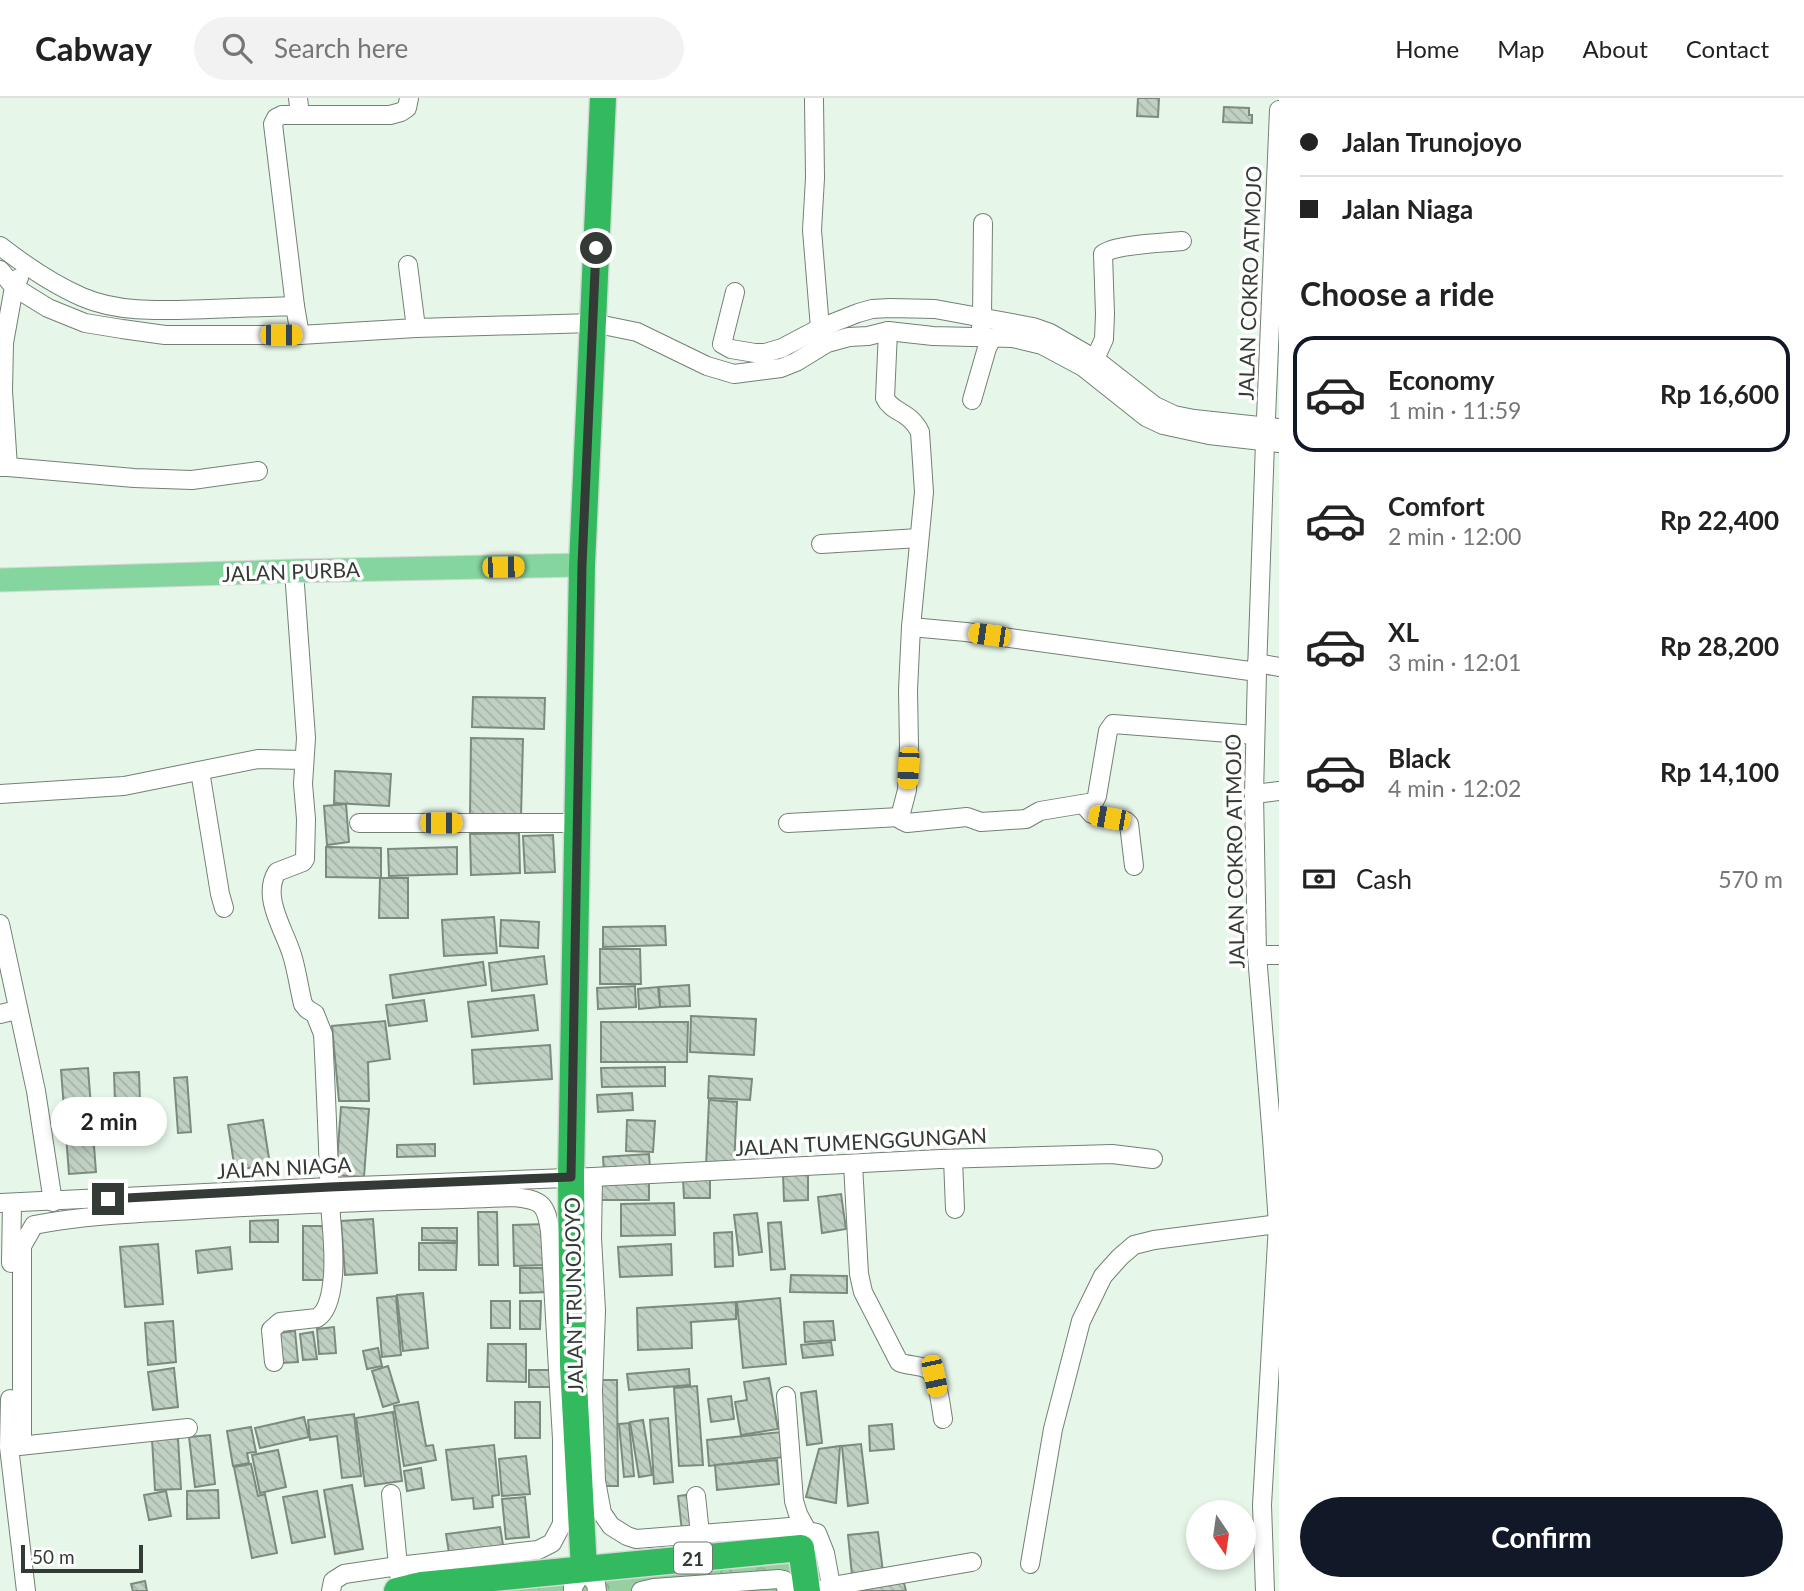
<!DOCTYPE html>
<html lang="en">
<head>
<meta charset="utf-8">
<style>
	:root { --surface:#fff; --page:#f2f2f2; --text:#222; --muted:#767676; --line:#e0e0e0; --accent:#111827 }
	body { margin:0; font-family:Lato,sans-serif; background:var(--page); color:var(--text); height:100vh; display:flex; flex-direction:column; font-size:26px; white-space:nowrap }
	* { box-sizing:border-box; margin:0 }
	p { font-size:23px; color:var(--muted) }
	.icon { flex:none; width:38px; height:38px; fill:none; stroke:currentColor; stroke-width:2; stroke-linecap:round; stroke-linejoin:round }
	.map { position:relative; flex:1; overflow:hidden }
	.details { display:flex; flex-direction:column; background:var(--surface); width:525px }
	.details>* { flex:none }
	.top-card { display:grid; align-content:center; height:154px; padding:0 21px; background:var(--surface) }
	.needle { width:46px; rotate:167deg }
	.fabs { position:absolute; left:1186px; top:1402px; display:grid; gap:14px }
	.fabs a { display:grid; place-items:center; width:70px; height:70px; border-radius:50%; background:var(--surface); box-shadow:0 4px 10px #0003; font-size:35px }
	.scale { position:absolute; left:21px; bottom:18px; width:122px; box-sizing:border-box; padding-left:7px; border:4px solid #343a35; border-top:0; font-size:19px; line-height:24px; white-space:nowrap; color:#343a35; -webkit-text-stroke:5px #fefefe; paint-order:stroke }
	.end { position:absolute; width:32px; height:32px; margin:-16px; border:9px solid #343a35; background:#fff; box-shadow:0 0 0 4px #fff }
	.from { border-radius:50% }
	.bubble { position:absolute; height:49px; border-radius:24px; background:var(--surface); box-shadow:0 4px 10px #0003; font-size:23px; font-weight:700; line-height:49px; text-align:center }
	.car { position:absolute; width:21px; height:42px; margin:-21px -10px; border-radius:9px; box-shadow:0 0 5px 2px #0007; background:linear-gradient(#f5c518 24%,#345 0 40%,#f5c518 0 76%,#345 0 86%,#f5c518 0) }
	.top-card b { display:flex; align-items:center; gap:24px; height:66px; font-size:26px }
	.top-card b+b { border-top:2px solid var(--line) }
	.top-card i { width:18px; height:18px; background:var(--text) }
	ul { padding:0; list-style:none }
	li { display:flex; align-items:center; gap:21px; height:116px; margin:0 14px 10px; padding:0 7px; border:4px solid transparent; border-radius:21px }
	li div { flex:1 }
	li b { display:block; font-size:26px }
	li em { font-style:normal; font-weight:700 }
	li.on { border-color:var(--accent) }
	li>.icon { width:63px; height:63px; stroke-width:1.5 }
	h2 { padding:0 21px; font-size:32px; line-height:84px }
	.pay { display:flex; align-items:center; gap:18px; height:77px; padding:0 21px; font-size:26px }
	.pay p { margin-inline-start:auto }
	.cta { display:flex; gap:14px; margin-top:auto; padding:14px 21px }
	.cta a { flex:1; height:80px; border-radius:42px; background:var(--accent); color:#fff; font-size:28px; font-weight:700; line-height:80px; text-align:center }
	header { display:flex; align-items:center; gap:42px; box-sizing:border-box; height:98px; padding:0 35px; background:var(--surface); border-bottom:2px solid var(--line) }
	header strong { font-size:33px }
	nav { display:flex; gap:38px; margin-inline-start:auto; font-size:24px }
	.search { width:490px; height:63px; background:var(--page); display:flex; align-items:center; gap:18px; box-sizing:border-box; padding:0 24px; border-radius:38px; color:var(--muted); font-size:26px }
	main { display:flex; flex:1; min-height:0 }
	.map>svg:first-child { display:block }
</style>
</head>
<body>
<header>
<strong>Cabway</strong>
<div class="search"><svg class="icon" aria-label="search" viewBox="0 0 24 24"><circle cx="10" cy="10" r="6"/><path d="M15 15l6 6"/></svg>Search here</div>
<nav><a>Home</a><a>Map</a><a>About</a><a>Contact</a></nav>
</header>
<main>
<div class="map">
<svg width="1279" height="1493" viewBox="0 0 1279 1493">
	<defs>
		<pattern id="park-crowns" width="20" height="18" patternUnits="userSpaceOnUse" patternTransform="scale(1.75)"><rect width="20" height="18" fill="#97cfa1"/><path d="M2 6a3 3 0 1 1 6 0M12 15a3 3 0 1 1 6 0" fill="none" stroke="#83b28b"/></pattern>
		<pattern id="building-back-hatch" width="6" height="6" patternUnits="userSpaceOnUse" patternTransform="scale(1.75)"><rect width="6" height="6" fill="#c0d0c2"/><path d="M-1 5l2 2M0 0l6 6M5-1l2 2" fill="none" stroke="#a6b3a7"/></pattern>
	</defs>
	<rect width="100%" height="100%" fill="#e6f6e8"/>
	<polygon fill="url(#park-crowns)" points="776,1458 798,1465 801,1493 435,1493"/>
	<g fill="url(#building-back-hatch)" stroke="#7d8b7f" stroke-width="2">
		<polygon points="1138,0 1159,0 1158,19 1137,18"/>
		<polygon points="1224,9 1249,10 1249,17 1252,17 1252,25 1223,24"/>
		<polygon points="473,599 545,600 544,631 472,629"/>
		<polygon points="471,640 523,641 521,719 470,718"/>
		<polygon points="335,673 391,676 389,708 334,705"/>
		<polygon points="346,706 349,744 327,747 324,708"/>
		<polygon points="519,735 520,775 471,777 470,736"/>
		<polygon points="553,737 555,774 525,775 523,738"/>
		<polygon points="326,749 381,750 381,780 326,779"/>
		<polygon points="457,749 457,776 389,778 388,751"/>
		<polygon points="380,780 408,780 408,820 379,820"/>
		<polygon points="494,819 497,855 444,858 442,822"/>
		<polygon points="501,822 539,824 538,850 500,848"/>
		<polygon points="665,828 666,847 603,849 603,829"/>
		<polygon points="600,851 640,851 641,886 600,886"/>
		<polygon points="544,858 547,886 492,893 489,865"/>
		<polygon points="483,864 486,887 393,900 390,877"/>
		<polygon points="689,887 690,908 660,909 659,889"/>
		<polygon points="635,888 636,909 598,911 597,890"/>
		<polygon points="658,889 660,909 639,911 638,891"/>
		<polygon points="534,897 538,932 472,939 468,904"/>
		<polygon points="424,902 427,923 389,928 386,907"/>
		<polygon points="691,918 756,921 754,957 690,954"/>
		<polygon points="385,923 390,961 368,964 369,1003 339,1003 332,928"/>
		<polygon points="601,924 688,924 687,964 601,964"/>
		<polygon points="550,947 552,981 474,986 472,952"/>
		<polygon points="665,969 665,988 602,989 601,970"/>
		<polygon points="88,970 96,1074 69,1076 61,972"/>
		<polygon points="139,974 141,1033 116,1034 114,975"/>
		<polygon points="709,978 752,981 750,1002 708,1000"/>
		<polygon points="187,979 191,1034 178,1035 174,980"/>
		<polygon points="632,995 633,1012 598,1014 597,997"/>
		<polygon points="709,1002 737,1004 734,1069 706,1068"/>
		<polygon points="341,1009 369,1011 364,1079 336,1077"/>
		<polygon points="263,1022 270,1067 235,1072 228,1027"/>
		<polygon points="627,1022 655,1023 653,1054 626,1053"/>
		<polygon points="435,1046 435,1058 397,1059 397,1047"/>
		<polygon points="649,1056 650,1072 604,1076 603,1059"/>
		<polygon points="783,1076 808,1076 808,1102 784,1103"/>
		<polygon points="710,1079 710,1100 684,1100 683,1080"/>
		<rect x="597" y="1084" width="52" height="18"/>
		<polygon points="841,1096 846,1131 822,1135 818,1099"/>
		<polygon points="674,1105 675,1137 621,1138 621,1106"/>
		<polygon points="478,1114 497,1114 498,1167 479,1167"/>
		<polygon points="757,1115 762,1154 739,1157 734,1117"/>
		<polygon points="373,1121 377,1175 345,1177 341,1123"/>
		<polygon points="278,1122 278,1144 250,1144 250,1123"/>
		<polygon points="781,1124 785,1171 771,1172 768,1125"/>
		<polygon points="547,1126 547,1167 514,1168 513,1127"/>
		<rect x="303" y="1128" width="26" height="54"/>
		<polygon points="422,1130 457,1130 457,1143 422,1142"/>
		<polygon points="732,1134 733,1168 715,1169 714,1135"/>
		<polygon points="419,1145 457,1145 456,1172 419,1172"/>
		<polygon points="158,1146 163,1206 125,1209 120,1149"/>
		<polygon points="671,1146 672,1177 620,1179 618,1149"/>
		<polygon points="230,1149 232,1171 198,1175 196,1153"/>
		<polygon points="520,1170 549,1170 549,1194 520,1195"/>
		<polygon points="791,1177 847,1178 847,1195 790,1194"/>
		<polygon points="423,1195 428,1250 403,1253 397,1197"/>
		<polygon points="396,1198 401,1257 382,1259 377,1200"/>
		<polygon points="780,1200 786,1266 743,1270 737,1204"/>
		<rect x="491" y="1203" width="19" height="27"/>
		<polygon points="520,1203 541,1203 540,1231 520,1231"/>
		<polygon points="736,1204 736,1221 691,1224 692,1250 638,1252 637,1210"/>
		<polygon points="173,1223 176,1264 148,1267 145,1225"/>
		<polygon points="833,1223 835,1242 805,1244 804,1224"/>
		<polygon points="334,1229 336,1255 319,1256 317,1231"/>
		<polygon points="295,1233 298,1264 282,1265 279,1235"/>
		<polygon points="313,1234 317,1261 303,1262 300,1236"/>
		<polygon points="831,1244 833,1257 803,1260 801,1247"/>
		<polygon points="488,1246 526,1246 526,1284 487,1283"/>
		<polygon points="378,1250 382,1268 367,1271 363,1253"/>
		<polygon points="388,1268 399,1304 383,1309 372,1273"/>
		<polygon points="174,1270 178,1309 153,1312 148,1274"/>
		<polygon points="689,1271 690,1287 629,1292 627,1276"/>
		<polygon points="529,1272 555,1272 554,1289 529,1289"/>
		<polygon points="769,1280 778,1331 741,1337 735,1304 747,1302 744,1284"/>
		<polygon points="598,1282 617,1282 618,1388 598,1388"/>
		<polygon points="697,1288 703,1367 679,1368 674,1290"/>
		<polygon points="816,1293 822,1345 807,1347 801,1295"/>
		<polygon points="731,1298 734,1321 711,1324 708,1301"/>
		<polygon points="418,1304 426,1348 433,1347 436,1362 404,1368 394,1308"/>
		<rect x="515" y="1304" width="25" height="36"/>
		<polygon points="393,1314 402,1383 365,1388 356,1320"/>
		<polygon points="354,1316 361,1378 342,1380 337,1338 310,1342 308,1322"/>
		<polygon points="304,1319 309,1339 260,1350 255,1330"/>
		<polygon points="668,1320 673,1384 654,1386 650,1322"/>
		<polygon points="643,1322 652,1377 639,1379 630,1324"/>
		<polygon points="629,1325 634,1378 624,1379 619,1326"/>
		<polygon points="892,1326 894,1351 870,1353 869,1328"/>
		<polygon points="251,1329 256,1354 247,1355 249,1365 233,1368 227,1333"/>
		<polygon points="781,1334 784,1359 709,1368 707,1342"/>
		<polygon points="210,1337 215,1386 195,1389 189,1339"/>
		<polygon points="178,1340 181,1391 155,1392 152,1341"/>
		<polygon points="861,1346 868,1405 848,1408 842,1348"/>
		<polygon points="494,1347 499,1397 492,1398 493,1409 474,1411 473,1400 452,1402 446,1352"/>
		<polygon points="840,1348 836,1405 806,1399 819,1351"/>
		<polygon points="278,1352 286,1389 260,1395 252,1357"/>
		<polygon points="526,1358 530,1396 502,1398 499,1361"/>
		<polygon points="777,1362 779,1386 717,1392 715,1367"/>
		<polygon points="251,1366 258,1398 265,1396 277,1455 252,1460 234,1369"/>
		<polygon points="421,1370 424,1390 407,1393 404,1373"/>
		<polygon points="352,1387 363,1451 335,1456 324,1392"/>
		<polygon points="218,1392 219,1420 187,1421 187,1393"/>
		<polygon points="166,1393 171,1418 149,1422 144,1397"/>
		<polygon points="317,1393 325,1439 292,1445 283,1399"/>
		<polygon points="693,1396 696,1432 682,1433 678,1398"/>
		<polygon points="525,1399 529,1439 506,1441 502,1401"/>
		<polygon points="500,1429 504,1453 450,1461 446,1436"/>
		<polygon points="878,1434 883,1474 852,1477 848,1437"/>
		<polygon points="903,1481 906,1493 854,1493"/>
		<polygon points="145,1483 147,1493 133,1493 131,1486"/>
	</g>
	<g fill="none" stroke-linecap="round" stroke-linejoin="round">
		<g stroke="#738175" stroke-width="20">
			<g id="minor">
				<polyline points="814,2 815,80 812,132 820,230"/>
				<polyline points="300,17 390,17 401,14 407,10 409,0"/>
				<path d="M0,148C26,168 52,186 82,199C121,216 168,212 209,211C238,210 267,209 295,208L300,237"/>
				<polyline points="408,167 416,230"/>
				<polyline points="0,172 14,189 48,210 85,225 122,231 165,237 300,237 416,230 593,225 637,234 707,268 734,276 781,270 796,264 827,245 849,239 868,238 888,233 933,238 1013,240 1042,247 1083,269 1146,319 1163,327 1209,337 1279,345"/>
				<polyline points="735,194 722,246 731,251 755,255 765,255 782,250 820,230 858,215 872,211 890,210 935,211 1033,229 1050,235 1095,261 1155,308 1174,317 1194,321 1279,330"/>
				<polyline points="295,208 273,26 276,20 282,17 300,17 298,0"/>
				<polyline points="981,230 982,220 983,125"/>
				<path d="M888,233L885,300C892,315 910,313 920,334L924,394L911,529L908,592L909,648L907,692L900,719L901,722L907,725L967,719L981,724L1026,721L1040,713L1094,704L1097,698L1108,633L1113,626L1255,637"/>
				<path d="M1095,261L1104,241L1105,216L1103,156C1115,146 1164,145 1182,143"/>
				<polyline points="972,302 987,250 992,240"/>
				<polyline points="0,369 8,369 3,293 4,245 14,189 19,180"/>
				<polyline points="8,369 134,380 192,382 258,373"/>
				<polyline points="821,446 919,440"/>
				<polyline points="911,529 966,534 1257,574"/>
				<polyline points="1257,565 1279,569"/>
				<polyline points="200,673 220,796 224,810"/>
				<polyline points="0,696 124,688 258,661 304,662"/>
				<polyline points="1254,696 1279,693"/>
				<polyline points="1083,706 1092,716 1126,723 1129,726 1134,768"/>
				<polyline points="359,725 577,725"/>
				<polyline points="788,725 900,719"/>
				<polyline points="0,826 36,993 53,1104"/>
				<polyline points="1257,857 1279,857"/>
				<polyline points="0,916 17,912"/>
				<polyline points="953,1061 955,1111"/>
				<path d="M853,1066L859,1176L863,1194L899,1264C908,1268 919,1267 927,1271C938,1277 941,1309 943,1321"/>
				<polyline points="593,1079 592,1140 596,1213 593,1293 596,1383 602,1415 611,1428 627,1438 636,1441 790,1429 817,1435 825,1455 832,1493"/>
				<polyline points="0,1105 330,1089 593,1079 940,1061 1112,1056 1153,1061"/>
				<polyline points="11,1165 12,1105"/>
				<path d="M274,1264L271,1232L280,1224L317,1220C329,1213 332,1190 333,1177C335,1151 331,1127 330,1102C328,1047 326,991 323,936L315,916L307,911L303,906C299,890 297,873 292,857C285,833 261,799 277,774L303,764L305,761L306,721L303,686L306,640L294,473"/>
				<polyline points="786,1298 794,1403 798,1416 811,1440"/>
				<polyline points="10,1301 9,1349 26,1493"/>
				<path d="M22,1347V1148L34,1127C86,1117 140,1115 193,1112C300,1105 407,1103 514,1099C541,1102 546,1105 550,1133L562,1341V1426L552,1445L538,1452L398,1468L344,1476L333,1483L331,1493"/>
				<polyline points="10,1349 188,1330"/>
				<polyline points="391,1396 399,1477"/>
				<polyline points="696,1398 701,1445"/>
				<polyline points="1030,1466 1053,1331 1081,1223 1103,1178 1120,1159 1134,1147 1154,1142 1278,1126"/>
				<polyline points="824,1491 832,1488 972,1464"/>
				<polyline points="573,1493 573,1489 584,1471 596,1486 597,1493"/>
				<polyline points="641,1493 654,1490 779,1481 784,1482 787,1493"/>
				<polyline points="1265,1493 1262,1407 1278,1126 1272,1040 1257,857 1254,696 1257,574 1265,344 1279,12"/>
			</g>
		</g>
		<g stroke="#d6d8d7" stroke-width="25">
			<polyline id="major" points="0,482 294,473 582,467"/>
		</g>
		<g stroke="#d6d8d7" stroke-width="29">
			<g id="highway">
				<polyline points="584,1471 573,1267 571,1079 582,467 603,0"/>
				<polyline points="397,1493 422,1487 801,1450 807,1493"/>
			</g>
		</g>
		<use href="#minor" stroke="#fff" stroke-width="18"/>
		<use href="#major" stroke="#85d69e" stroke-width="23"/>
		<use href="#highway" stroke="#34ba5e" stroke-width="26"/>
	</g>
	<g fill="none" stroke-linecap="round" stroke-linejoin="round">
		<polyline stroke="#343a35" stroke-width="9" points="108,1101 330,1089 571,1079 582,467 596,150"/>
	</g>
	<g text-anchor="middle" dominant-baseline="central" stroke-width="7" stroke-linejoin="round" paint-order="stroke">
		<rect fill="#fefefe" stroke="#717571" stroke-width="2" x="674" y="1444.5" width="38" height="31" rx="5"/>
		<g font-size="19" font-weight="bold" fill="#343a35">
			<text x="693" y="1460">21</text>
		</g>
		<g font-size="21" fill="#343a35" stroke="#fefefe">
			<text transform="translate(1249 185) rotate(-88)">JALAN COKRO ATMOJO</text>
			<text transform="translate(291 473) rotate(-2)">JALAN PURBA</text>
			<text transform="translate(1234 753) rotate(-91)">JALAN COKRO ATMOJO</text>
			<text transform="translate(861 1043) rotate(-3)">JALAN TUMENGGUNGAN</text>
			<text transform="translate(284 1069) rotate(-3)">JALAN NIAGA</text>
			<text transform="translate(573 1197) rotate(-91)">JALAN TRUNOJOYO</text>
		</g>
	</g>
</svg>
<div class="fabs">
<a><svg class="needle" viewBox="-14 -14 28 28"><path d="M0-13l5 13h-10z" fill="#e53935"/><path d="M0 13l5-13h-10z" fill="#767676"/></svg></a>
</div>
<div class="scale">50 m</div>
<i class="end from" style="left:596px;top:150px"></i>
<i class="end" style="left:108px;top:1101px"></i>
<div class="bubble" style="left:51px;top:999px;width:116px">2 min</div>
<i class="car" style="left:281px;top:237px;rotate:90deg"></i>
<i class="car" style="left:503px;top:469px;rotate:89deg"></i>
<i class="car" style="left:989px;top:537px;rotate:278deg"></i>
<i class="car" style="left:908px;top:670px;rotate:183deg"></i>
<i class="car" style="left:1109px;top:720px;rotate:280deg"></i>
<i class="car" style="left:441px;top:725px;rotate:90deg"></i>
<i class="car" style="left:934px;top:1278px;rotate:168deg"></i>
</div>
<section class="details">
<div class="top-card">
<b><i class="from"></i>Jalan Trunojoyo</b>
<b><i></i>Jalan Niaga</b>
</div>
<h2>Choose a ride</h2>
<ul>
<li class="on"><svg class="icon" aria-label="car" viewBox="0 0 24 24"><path d="M5 17H2v-5l4-1 3-4h7l3 4 3 1v5h-3M9 17h6M6 11h13"/><circle cx="7" cy="17" r="2"/><circle cx="17" cy="17" r="2"/></svg><div><b>Economy</b><p>1 min · 11:59</p></div><em>Rp 16,600</em></li>
<li><svg class="icon" aria-label="car" viewBox="0 0 24 24"><path d="M5 17H2v-5l4-1 3-4h7l3 4 3 1v5h-3M9 17h6M6 11h13"/><circle cx="7" cy="17" r="2"/><circle cx="17" cy="17" r="2"/></svg><div><b>Comfort</b><p>2 min · 12:00</p></div><em>Rp 22,400</em></li>
<li><svg class="icon" aria-label="car" viewBox="0 0 24 24"><path d="M5 17H2v-5l4-1 3-4h7l3 4 3 1v5h-3M9 17h6M6 11h13"/><circle cx="7" cy="17" r="2"/><circle cx="17" cy="17" r="2"/></svg><div><b>XL</b><p>3 min · 12:01</p></div><em>Rp 28,200</em></li>
<li><svg class="icon" aria-label="car" viewBox="0 0 24 24"><path d="M5 17H2v-5l4-1 3-4h7l3 4 3 1v5h-3M9 17h6M6 11h13"/><circle cx="7" cy="17" r="2"/><circle cx="17" cy="17" r="2"/></svg><div><b>Black</b><p>4 min · 12:02</p></div><em>Rp 14,100</em></li>
</ul>
<div class="pay"><svg class="icon" aria-label="cash" viewBox="0 0 24 24"><path d="M3 7h18v10H3z"/><circle cx="12" cy="12" r="2"/></svg>Cash<p>570 m</p></div>
<div class="cta"><a>Confirm</a></div>
</section>
</main>
</body>
</html>
